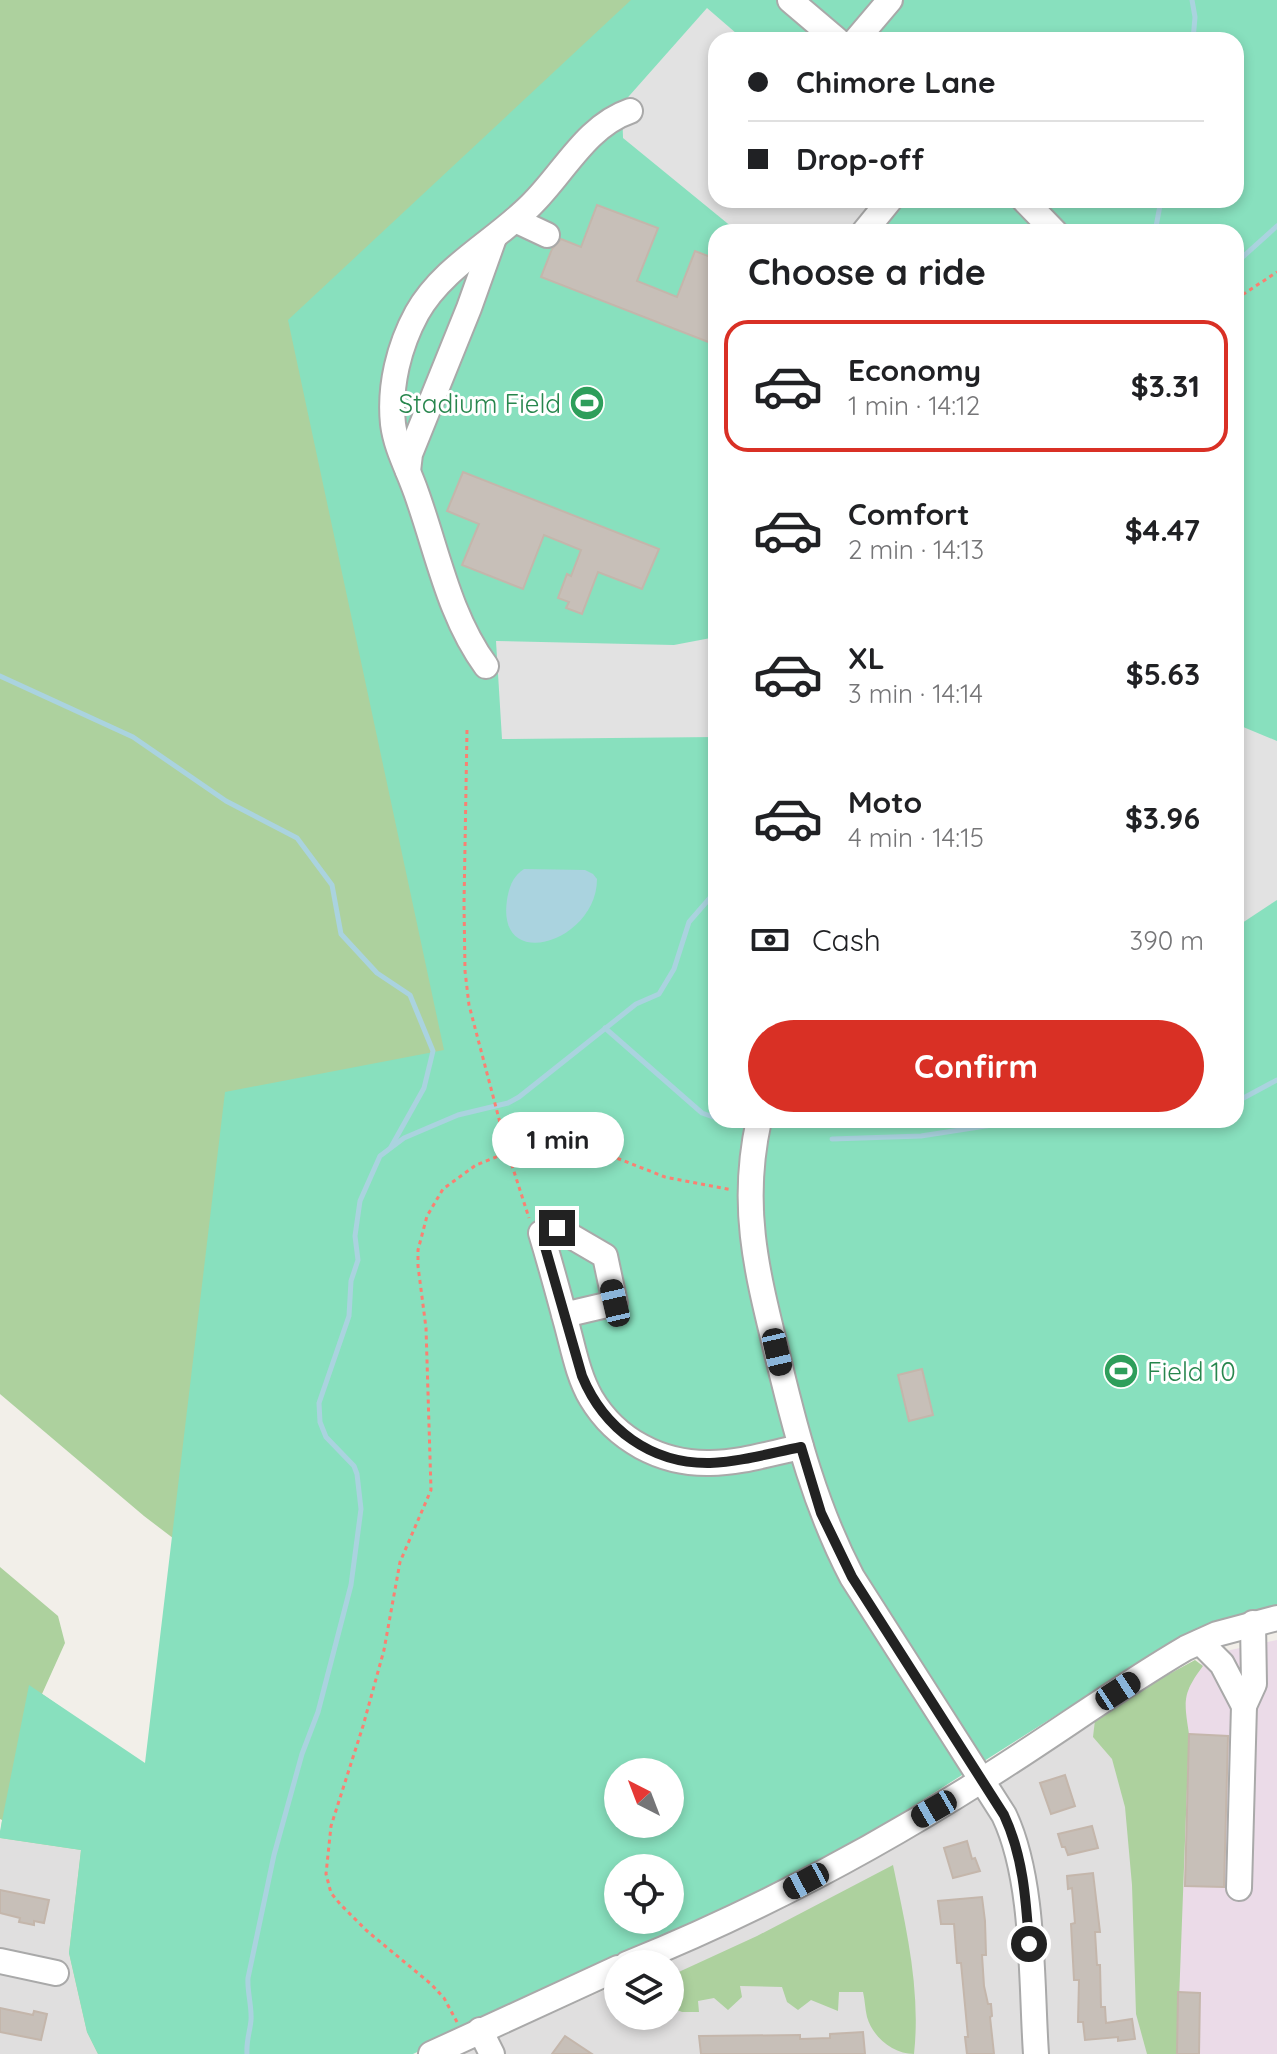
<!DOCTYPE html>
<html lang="en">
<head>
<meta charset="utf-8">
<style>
	:root { --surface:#fff; --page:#f2f2f2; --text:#202124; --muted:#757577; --line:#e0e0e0; --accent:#d93025 }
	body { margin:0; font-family:Quicksand,sans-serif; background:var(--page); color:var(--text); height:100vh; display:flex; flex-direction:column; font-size:30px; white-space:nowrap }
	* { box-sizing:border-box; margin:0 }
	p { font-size:26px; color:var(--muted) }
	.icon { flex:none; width:44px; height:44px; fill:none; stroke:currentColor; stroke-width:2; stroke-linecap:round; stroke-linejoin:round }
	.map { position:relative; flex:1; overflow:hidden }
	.panel { position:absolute; left:708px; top:224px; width:536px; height:904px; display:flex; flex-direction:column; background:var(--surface); border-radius:24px; box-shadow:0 4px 12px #0003 }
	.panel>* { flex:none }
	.hud { position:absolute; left:708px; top:32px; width:536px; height:176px; border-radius:24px; box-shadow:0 4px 12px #0003; display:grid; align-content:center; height:176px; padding:0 40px; background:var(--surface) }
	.needle { width:52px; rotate:318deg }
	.controls { position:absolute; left:604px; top:1758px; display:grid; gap:16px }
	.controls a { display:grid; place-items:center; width:80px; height:80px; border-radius:50%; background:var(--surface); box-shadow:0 4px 12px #0003; font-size:40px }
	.end { position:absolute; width:36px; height:36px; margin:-18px; border:10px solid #222; background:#fff; box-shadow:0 0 0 4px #fff }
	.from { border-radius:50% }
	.bubble { position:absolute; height:56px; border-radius:28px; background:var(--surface); box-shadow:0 4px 12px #0003; font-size:26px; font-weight:700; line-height:56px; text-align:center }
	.car { position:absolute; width:24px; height:48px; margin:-24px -12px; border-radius:10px; box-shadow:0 0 6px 2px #0007; background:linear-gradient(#222 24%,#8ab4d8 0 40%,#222 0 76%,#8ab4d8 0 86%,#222 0) }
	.hud b { display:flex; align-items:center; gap:28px; height:76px; font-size:30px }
	.hud b+b { border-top:2px solid var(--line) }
	.hud i { width:20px; height:20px; background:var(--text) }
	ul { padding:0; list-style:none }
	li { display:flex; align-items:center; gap:24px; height:132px; margin:0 16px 12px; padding:0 24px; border:4px solid transparent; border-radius:24px }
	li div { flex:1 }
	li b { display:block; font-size:30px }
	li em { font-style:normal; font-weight:700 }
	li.current { border-color:var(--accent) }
	li>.icon { width:72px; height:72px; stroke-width:1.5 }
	h2 { padding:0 40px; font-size:36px; line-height:96px }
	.pay { display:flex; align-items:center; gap:20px; height:88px; padding:0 40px; font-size:30px }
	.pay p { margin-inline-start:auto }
	.cta { display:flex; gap:16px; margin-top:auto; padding:16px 40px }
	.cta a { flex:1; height:92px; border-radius:48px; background:var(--accent); color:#fff; font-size:32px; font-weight:700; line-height:92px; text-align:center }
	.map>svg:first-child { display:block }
</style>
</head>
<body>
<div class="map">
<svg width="1277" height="2054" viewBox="0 0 1277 2054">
	<rect width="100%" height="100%" fill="#f2efe9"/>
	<g fill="#e0dfdf">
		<polygon points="1136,1692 1150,2054 462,2054 618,1984 618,2016 670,2016 670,1964 662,1964 866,1864 966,1804"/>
		<polygon points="0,1838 81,1850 69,1953 87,2032 98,2054 0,2054"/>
	</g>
	<polygon fill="#ebdbe8" points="1277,1640 1277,2054 1157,2054 1166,1682 1226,1651"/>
	<g fill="#add19e" fill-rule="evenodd">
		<path d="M0,0H638L716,1489L670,1868H618V1920L622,1941L224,1577L144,1516L0,1394ZM618,1772H670V1824H618Z"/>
		<polygon points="0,1567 58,1616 65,1643 42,1694 89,1727 98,2054 87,2032 69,1953 81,1850 0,1838 2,1820 0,1819"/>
		<path d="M1195,1660L1203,1666C1182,1694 1184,1701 1189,1734L1177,2054H1147L1136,2014L1132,1885L1125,1807L1112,1759L1093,1737L1095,1720L1136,1692Z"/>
		<path d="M893,1865C906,1927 921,1990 914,2054C894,2054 873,2038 867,2017C865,2009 865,2000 863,1992H839L838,2011L811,2000L798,2010L787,2002L782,1987L740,1986L742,1997L728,2010L714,1998L698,2001L699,2012H682L670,2007V1976L757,1936Z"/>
	</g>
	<path fill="#88e0be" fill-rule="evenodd" d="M631,0H1277V1608L1248,1612L1183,1635L858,1841L778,1884L413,2054H98L87,2032L69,1953L81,1850L0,1838V1831L29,1685L145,1763L225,1092L444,1050L288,320ZM716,40H1236V200H716ZM716,232H1236V1120H716ZM618,1772H670V1824H618ZM618,1868H670V1920H618Z"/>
	<g fill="#e2e2e2">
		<polygon points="707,8 744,40 716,40 716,200 876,200 871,208 891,232 738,232 623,138 622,104"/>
		<polygon points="716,637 716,737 502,739 496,641 674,645"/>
		<polygon points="1236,724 1277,741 1277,900 1236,927"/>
	</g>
	<path fill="#aad3df" d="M524,869L585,870L593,874L597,879C597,942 496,974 507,900C509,887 513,876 524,869Z"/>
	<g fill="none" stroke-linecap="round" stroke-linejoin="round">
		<g stroke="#aad3df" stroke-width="5">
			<polyline points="1192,0 1195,17 1193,40"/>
			<polyline points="1155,232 1161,200"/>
			<polyline points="1236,263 1277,226"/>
			<polyline points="0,676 133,737 226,801 297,838 332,885 341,934 377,973 410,995 433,1051 424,1088 391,1147"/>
			<polyline points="605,1028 702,1113 716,1118"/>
			<polyline points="1236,1102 1277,1080"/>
			<polyline points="721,1120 731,1123"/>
			<polyline points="832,1139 921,1136 1025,1120"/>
			<path d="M247,2054C246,2041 250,2032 251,2020C252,2006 247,1992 248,1978L274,1855L302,1754L318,1712L351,1585L361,1509L357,1474L354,1466L326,1437L320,1422L319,1403L349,1316L351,1281L358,1260L355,1236L360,1201L380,1156L404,1138L458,1115L508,1103L519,1097L636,1004L659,994L674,969L689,922L716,891"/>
		</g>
	</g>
	<g fill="#c7bfb8" stroke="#c4b6ab" stroke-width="2">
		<polygon points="597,205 658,228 637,281 677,297 695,251 716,259 716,345 541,277 552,249 561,239 581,247"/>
		<polygon points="463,472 659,549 642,589 598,572 582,614 566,608 569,602 558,598 567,574 571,576 581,550 544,535 523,589 462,565 479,524 447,511"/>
		<polygon points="922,1369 933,1415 909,1421 898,1375"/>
		<polygon points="1189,1734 1228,1736 1224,1887 1185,1886"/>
		<polygon points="1065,1775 1075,1806 1051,1814 1040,1783"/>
		<polygon points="1092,1826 1098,1848 1068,1855 1065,1847 1062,1847 1058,1834"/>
		<polygon points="967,1841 972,1859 975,1858 980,1871 953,1878 944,1848"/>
		<polygon points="1093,1873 1100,1932 1095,1932 1097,1965 1100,1965 1101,2007 1105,2007 1106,2023 1132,2019 1135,2039 1118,2041 1118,2037 1085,2040 1083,2022 1078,2022 1079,1980 1074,1980 1071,1924 1075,1923 1072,1888 1068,1889 1067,1876"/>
		<polygon points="0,1890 49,1900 44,1923 34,1921 34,1925 19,1922 20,1918 0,1913"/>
		<polygon points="982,1897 985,1921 986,1955 982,1955 984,1986 988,2004 991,2004 992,2016 990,2017 994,2054 967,2054 965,2037 968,2037 961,1963 957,1963 954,1924 941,1924 938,1901"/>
		<polygon points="1178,1992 1200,1993 1199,2054 1177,2054"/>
		<polygon points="0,2008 33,2015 34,2011 47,2014 41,2040 0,2032"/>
		<polygon points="863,2032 865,2054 701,2054 699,2036 800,2035 800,2039 830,2038 830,2034"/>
		<polygon points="565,2036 592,2054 552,2054"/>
	</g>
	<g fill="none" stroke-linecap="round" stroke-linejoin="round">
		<g stroke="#a9a9a9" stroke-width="28">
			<g id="minor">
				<polyline points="790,0 837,40"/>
				<polyline points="856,40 890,0"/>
				<polyline points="1024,200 1055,232"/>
				<polyline points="515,220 547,235"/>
				<polyline points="864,232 890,200"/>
				<polyline points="408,471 410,454 469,308 494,238"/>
				<path d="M486,666C449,616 437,550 416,492C408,469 396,448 393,424C389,386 399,346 417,313C443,267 494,242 531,205C563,174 586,126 630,111"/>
				<path d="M759,1120C739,1209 758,1276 779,1362C797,1437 816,1508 852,1577L1004,1815C1035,1880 1031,1982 1036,2054"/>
				<path d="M564,1315L615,1303L605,1256L557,1228L541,1233C550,1263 558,1292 566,1322C573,1347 578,1376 591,1398C616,1440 661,1464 710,1463C740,1463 771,1453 801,1447"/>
				<polyline points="1200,1642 1222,1664 1244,1706 1254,1684 1253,1623"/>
				<polyline points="1239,1888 1244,1706"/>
				<polyline points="0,1961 56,1973"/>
				<path d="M627,1964C751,1914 870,1851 982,1780C1051,1737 1116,1689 1186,1648L1217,1634L1277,1618"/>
				<polyline points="480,2030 492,2054"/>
				<polyline points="431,2054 618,1968"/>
			</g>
		</g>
		<g stroke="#fa8072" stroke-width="3" stroke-dasharray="4 4" stroke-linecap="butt">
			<polyline points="1236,299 1277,272"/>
			<polyline points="467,730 464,904 465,971 469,1005 508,1153 529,1218"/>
			<polyline points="457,2022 444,1998 431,1984 367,1931 341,1905 331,1893 326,1874 331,1826 363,1726 384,1650 400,1562 431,1490 426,1328 418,1266 418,1250 427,1216 443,1189 476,1165 509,1152 560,1145 586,1146 665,1177 732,1190"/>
		</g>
		<use href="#minor" stroke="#fff" stroke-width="24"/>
	</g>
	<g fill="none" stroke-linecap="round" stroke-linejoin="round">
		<path stroke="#222" stroke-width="10" d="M557,1228L541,1233L582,1376C604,1429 651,1464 710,1463C740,1462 771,1453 801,1447L821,1513L852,1577L1004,1815C1023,1856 1026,1899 1029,1944"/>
	</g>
	<defs>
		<g id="stadium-disc" transform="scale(1.8)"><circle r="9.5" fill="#2e9e5b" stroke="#fff"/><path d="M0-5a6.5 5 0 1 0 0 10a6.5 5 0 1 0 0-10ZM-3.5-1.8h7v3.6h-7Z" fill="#fff"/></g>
	</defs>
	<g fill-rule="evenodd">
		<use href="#stadium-disc" x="587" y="403"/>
		<use href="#stadium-disc" x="1121" y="1371"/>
	</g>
	<g text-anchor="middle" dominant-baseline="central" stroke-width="6" stroke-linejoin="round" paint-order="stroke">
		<g font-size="26" fill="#27864d" stroke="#fff" text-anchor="end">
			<text x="561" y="403">Stadium Field</text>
			<text x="1147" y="1371" text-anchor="start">Field 10</text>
		</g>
	</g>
</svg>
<div class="controls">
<a><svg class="needle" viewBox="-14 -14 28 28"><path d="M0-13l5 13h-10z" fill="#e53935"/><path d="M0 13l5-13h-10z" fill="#757577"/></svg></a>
<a><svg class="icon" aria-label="locate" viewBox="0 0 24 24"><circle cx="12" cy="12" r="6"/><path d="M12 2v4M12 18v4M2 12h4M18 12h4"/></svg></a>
<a><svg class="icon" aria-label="layers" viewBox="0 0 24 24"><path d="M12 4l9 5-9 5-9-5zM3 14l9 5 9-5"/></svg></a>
</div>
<i class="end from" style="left:1029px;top:1944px"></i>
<i class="end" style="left:557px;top:1228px"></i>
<div class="bubble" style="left:492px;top:1112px;width:132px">1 min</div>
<i class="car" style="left:615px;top:1303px;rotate:347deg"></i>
<i class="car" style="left:777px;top:1352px;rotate:167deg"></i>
<i class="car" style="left:1118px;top:1691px;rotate:57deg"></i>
<i class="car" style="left:934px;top:1809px;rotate:240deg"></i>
<i class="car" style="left:806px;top:1881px;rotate:242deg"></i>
<div class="hud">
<b><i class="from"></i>Chimore Lane</b>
<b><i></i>Drop-off</b>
</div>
<section class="panel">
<h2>Choose a ride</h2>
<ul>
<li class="current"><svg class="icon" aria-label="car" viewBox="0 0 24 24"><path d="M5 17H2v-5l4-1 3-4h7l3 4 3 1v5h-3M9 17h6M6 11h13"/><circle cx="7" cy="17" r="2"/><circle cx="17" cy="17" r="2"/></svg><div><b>Economy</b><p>1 min · 14:12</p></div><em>$3.31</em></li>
<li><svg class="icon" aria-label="car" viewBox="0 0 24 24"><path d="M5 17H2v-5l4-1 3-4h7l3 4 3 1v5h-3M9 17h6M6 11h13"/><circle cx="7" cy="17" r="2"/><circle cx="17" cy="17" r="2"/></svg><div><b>Comfort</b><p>2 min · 14:13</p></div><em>$4.47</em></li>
<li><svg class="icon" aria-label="car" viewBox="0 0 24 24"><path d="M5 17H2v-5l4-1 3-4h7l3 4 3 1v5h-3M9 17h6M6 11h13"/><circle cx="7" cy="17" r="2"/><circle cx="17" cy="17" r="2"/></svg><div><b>XL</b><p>3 min · 14:14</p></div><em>$5.63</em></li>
<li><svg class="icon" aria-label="car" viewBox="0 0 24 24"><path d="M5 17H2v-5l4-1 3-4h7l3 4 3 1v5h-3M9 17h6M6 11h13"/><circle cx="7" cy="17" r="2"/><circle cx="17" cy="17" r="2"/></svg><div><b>Moto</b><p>4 min · 14:15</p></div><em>$3.96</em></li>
</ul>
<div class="pay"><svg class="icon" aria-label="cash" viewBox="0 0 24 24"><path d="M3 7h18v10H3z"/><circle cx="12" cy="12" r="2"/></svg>Cash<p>390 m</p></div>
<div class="cta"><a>Confirm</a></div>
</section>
</div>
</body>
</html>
